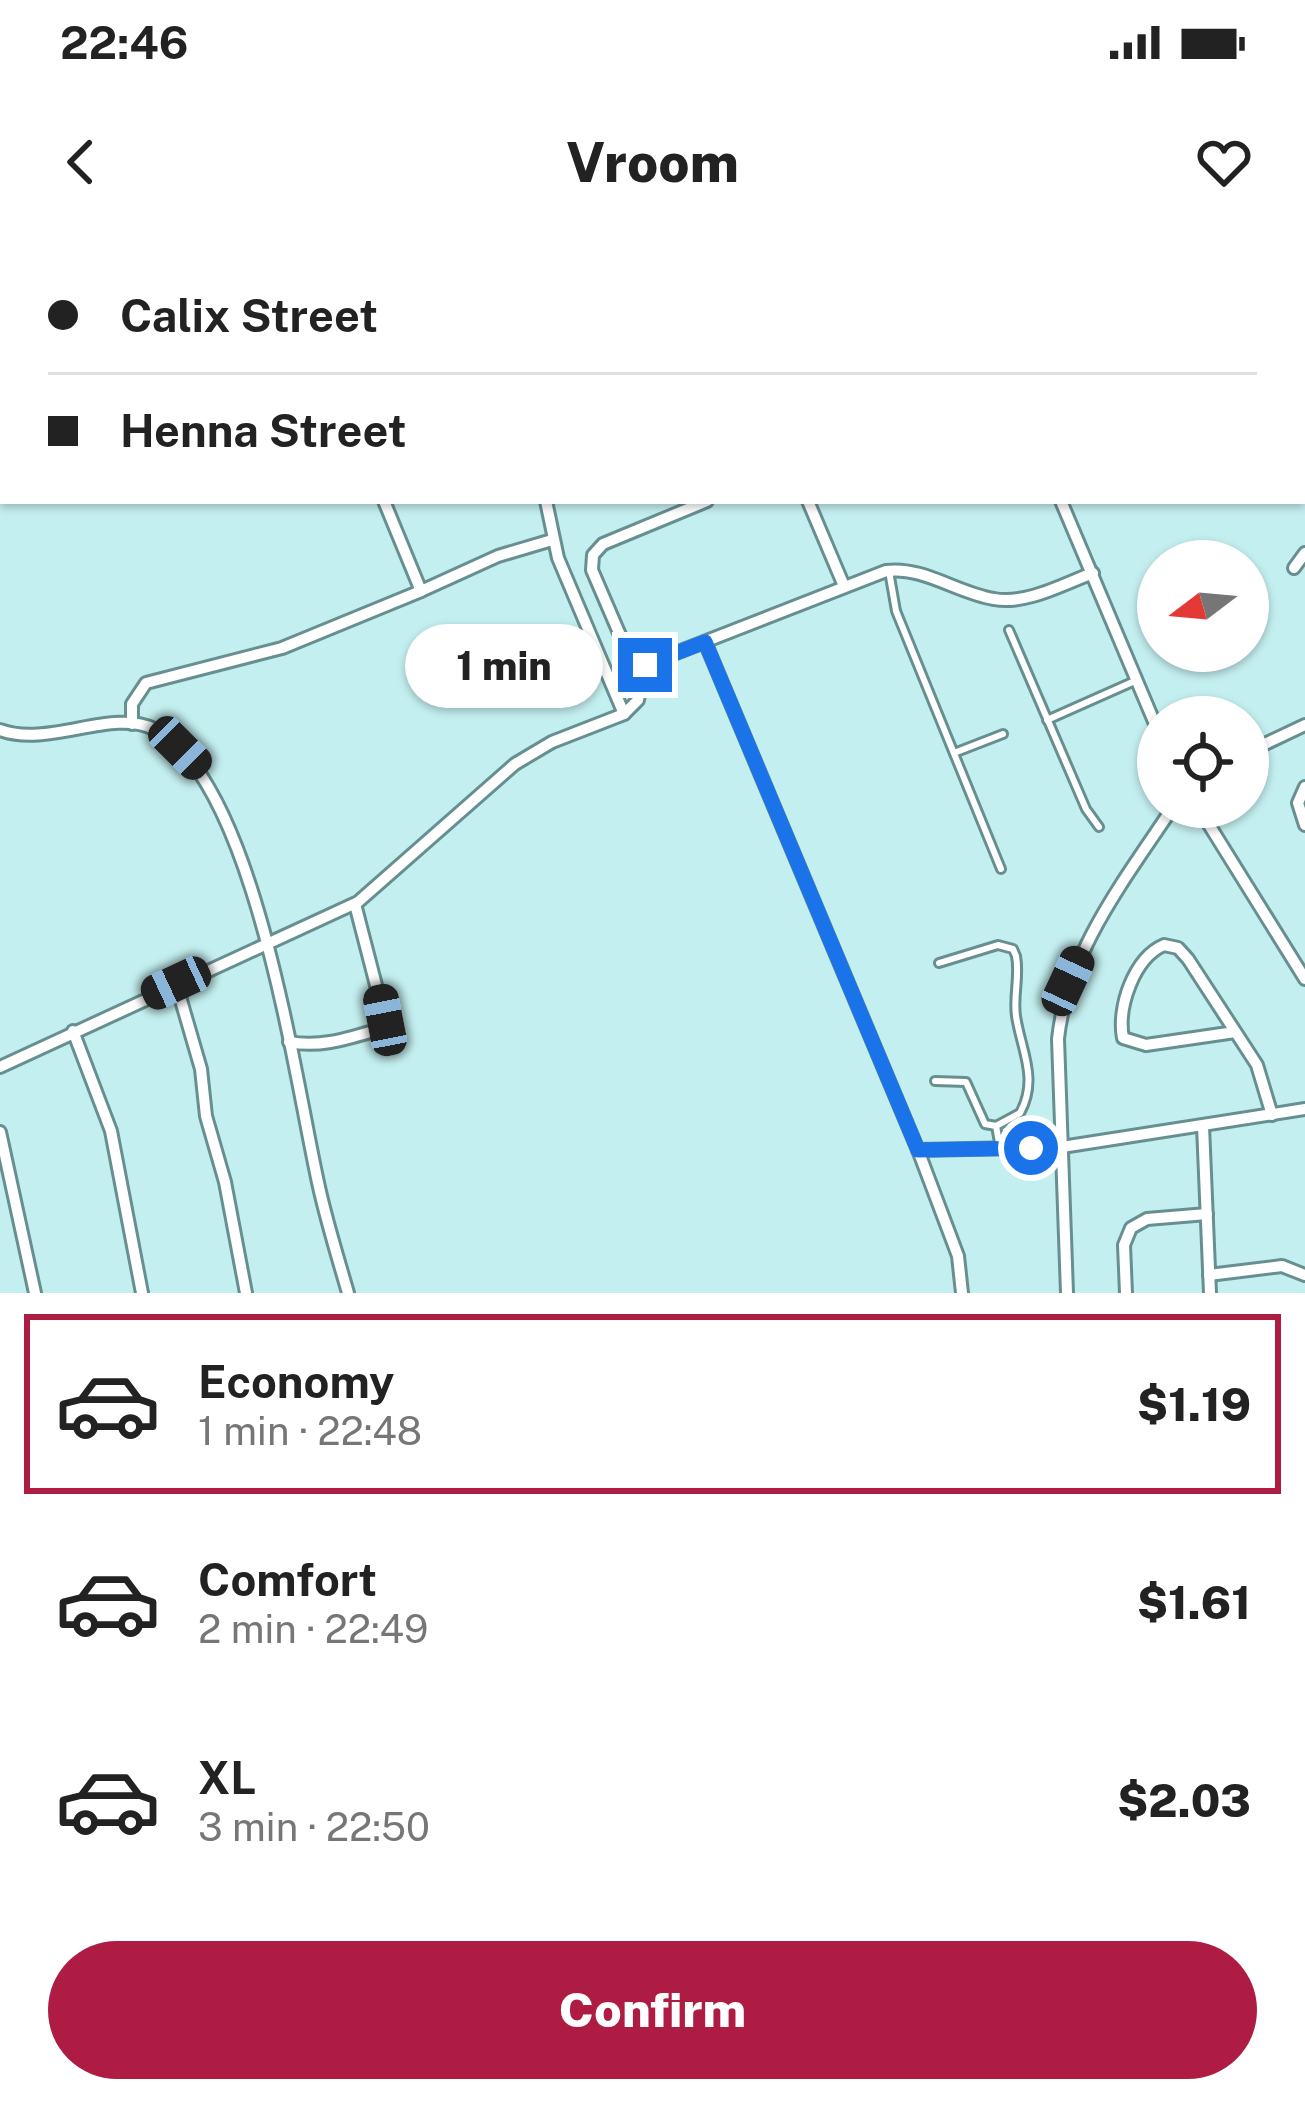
<!DOCTYPE html>
<html lang="en">
<head>
<meta charset="utf-8">
<style>
	:root { --surface:#fff; --page:#f2f2f2; --text:#222; --muted:#767676; --line:#e0e0e0; --accent:#af1c43 }
	body { margin:0; font-family:"Public Sans",sans-serif; background:var(--page); color:var(--text); height:100vh; display:flex; flex-direction:column; font-size:45px; white-space:nowrap }
	* { box-sizing:border-box; margin:0 }
	p { font-size:39px; color:var(--muted) }
	.icon { flex:none; width:66px; height:66px; fill:none; stroke:currentColor; stroke-width:2; stroke-linecap:round; stroke-linejoin:round }
	.map { position:relative; height:1053px; overflow:hidden }
	.drawer { display:flex; flex-direction:column; background:var(--surface); flex:1 }
	.drawer>* { flex:none }
	.top-card { position:absolute; left:0px; top:0px; width:1305px; height:264px; box-shadow:0 3px 9px #0004; display:grid; align-content:center; height:264px; padding:0 48px; background:var(--surface) }
	.needle { width:78px; rotate:254deg }
	.tools { position:absolute; left:1137px; top:300px; display:grid; gap:24px }
	.tools a { display:grid; place-items:center; width:132px; height:132px; border-radius:50%; background:var(--surface); box-shadow:0 3px 9px #0004; font-size:60px }
	.end { position:absolute; width:54px; height:54px; margin:-27px; border:15px solid #1a73e8; background:#fff; box-shadow:0 0 0 6px #fff }
	.from { border-radius:50% }
	.bubble { position:absolute; height:84px; border-radius:42px; background:var(--surface); box-shadow:0 3px 9px #0004; font-size:39px; font-weight:800; line-height:84px; text-align:center }
	.car { position:absolute; width:36px; height:72px; margin:-36px -18px; border-radius:15px; box-shadow:0 0 9px 3px #0007; background:linear-gradient(#222 24%,#8ab4d8 0 40%,#222 0 76%,#8ab4d8 0 86%,#222 0) }
	.top-card b { display:flex; align-items:center; gap:42px; height:114px; font-size:45px }
	.top-card b+b { border-top:3px solid var(--line) }
	.top-card i { width:30px; height:30px; background:var(--text) }
	ul { padding:21px 0 0; list-style:none }
	li { display:flex; align-items:center; gap:36px; height:180px; margin:0 24px 18px; padding:0 24px; border:6px solid transparent; border-radius:0px }
	li div { flex:1 }
	li b { display:block; font-size:45px }
	li em { font-style:normal; font-weight:800 }
	li.on { border-color:var(--accent) }
	li>.icon { width:108px; height:108px; stroke-width:1.5 }
	.action { display:flex; gap:24px; margin-top:auto; padding:24px 48px }
	.action a { flex:1; height:138px; border-radius:72px; background:var(--accent); color:#fff; font-size:48px; font-weight:800; line-height:138px; text-align:center }
	.status { display:flex; justify-content:space-between; align-items:center; height:84px; padding:0 60px; background:var(--surface); direction:ltr }
	.status svg { height:33px; fill:currentColor }
	header { display:flex; justify-content:space-between; align-items:center; height:156px; padding:0 48px; background:var(--surface); font-size:54px; font-weight:800 }
	.map>svg:first-child { display:block }
</style>
</head>
<body>
<div class="status"><b>22:46</b><svg viewBox="0 0 49 12"><path d="M0 12V9h3v3zM5 12V6h3v6zM10 12V3h3v9zM15 12V0h3v12zM26 1h20v11H26zM47 4h2v5h-2z"/></svg></div>
<header><svg class="icon" aria-label="back" viewBox="0 0 24 24"><path d="M15 5l-7 7 7 7"/></svg>Vroom<svg class="icon" aria-label="heart" viewBox="0 0 24 24"><path d="M12 20l-8-8c-3-5 5-10 8-4 3-6 11-1 8 4z"/></svg></header>
<div class="map">
<svg width="1305" height="1053" viewBox="0 0 1305 1053">
	<rect width="100%" height="100%" fill="#c4eff0"/>
	<g fill="none" stroke-linecap="round" stroke-linejoin="round">
		<g stroke="#678f90" stroke-width="12">
			<g id="service">
				<polyline points="889,331 896,371 1001,629"/>
				<polyline points="1009,390 1086,569 1099,587"/>
				<polyline points="1047,480 1137,440"/>
				<polyline points="954,513 1003,494"/>
				<path d="M939,723L998,705L1013,709L1016,716C1020,736 1013,756 1016,776C1021,810 1039,839 1020,873L996,886L1000,908"/>
				<polyline points="935,841 966,842 985,884 996,886"/>
			</g>
		</g>
		<g stroke="#678f90" stroke-width="16">
			<g id="minor">
				<polyline points="275,0 277,3"/>
				<polyline points="619,0 619,3"/>
				<polyline points="835,0 835,3"/>
				<polyline points="956,0 957,3"/>
				<polyline points="548,3 548,0"/>
				<polyline points="714,3 714,0"/>
				<polyline points="1302,73 1305,72"/>
				<polyline points="0,120 3,120"/>
				<polyline points="1302,193 1305,191"/>
				<polyline points="546,261 558,318 624,474"/>
				<polyline points="808,261 844,346"/>
				<polyline points="1061,261 1158,491"/>
				<polyline points="1294,328 1305,313"/>
				<polyline points="421,351 498,316 552,300"/>
				<polyline points="705,402 918,910 958,1016 962,1053"/>
				<path d="M645,425L886,331C923,326 957,353 994,359C1026,365 1063,344 1093,333"/>
				<polyline points="645,425 629,416 592,330 593,315 603,304 707,261"/>
				<polyline points="132,484 132,464 146,443 282,408 421,351 384,261"/>
				<path d="M0,490C48,508 112,468 154,489C255,539 295,841 319,947C327,983 338,1018 348,1053"/>
				<polyline points="1248,512 1305,485"/>
				<polyline points="1305,547 1298,563 1305,585"/>
				<polyline points="1198,567 1305,739"/>
				<polyline points="176,743 201,829 206,876 225,942 246,1053"/>
				<polyline points="73,791 111,891 142,1053"/>
				<path d="M1235,792L1146,805L1123,798C1117,767 1134,718 1164,705L1178,708L1188,719L1257,825L1272,875"/>
				<path d="M289,802C322,808 349,798 380,789L385,780L355,664"/>
				<polyline points="0,827 358,662 515,524 552,502 624,474 638,460 645,425"/>
				<polyline points="1203,886 1210,1053"/>
				<polyline points="0,892 35,1053"/>
				<polyline points="918,910 1062,907 1305,869"/>
				<polyline points="1209,1035 1282,1026 1305,1035"/>
				<path d="M1067,1053L1058,799C1067,712 1126,638 1173,567"/>
				<polyline points="1126,1053 1124,1005 1131,988 1147,979 1207,974"/>
			</g>
		</g>
		<use href="#service" stroke="#fff" stroke-width="6"/>
		<use href="#minor" stroke="#fff" stroke-width="10"/>
	</g>
	<g fill="none" stroke-linecap="round" stroke-linejoin="round">
		<polyline stroke="#1a73e8" stroke-width="15" points="645,425 705,402 918,910 1031,908"/>
	</g>
</svg>
<div class="tools">
<a><svg class="needle" viewBox="-14 -14 28 28"><path d="M0-13l5 13h-10z" fill="#e53935"/><path d="M0 13l5-13h-10z" fill="#767676"/></svg></a>
<a><svg class="icon" aria-label="locate" viewBox="0 0 24 24"><circle cx="12" cy="12" r="6"/><path d="M12 2v4M12 18v4M2 12h4M18 12h4"/></svg></a>
</div>
<i class="end from" style="left:1031px;top:908px"></i>
<i class="end" style="left:645px;top:425px"></i>
<div class="bubble" style="left:405px;top:384px;width:198px">1 min</div>
<i class="car" style="left:180px;top:508px;rotate:135deg"></i>
<i class="car" style="left:1068px;top:741px;rotate:25deg"></i>
<i class="car" style="left:176px;top:743px;rotate:245deg"></i>
<i class="car" style="left:385px;top:780px;rotate:349deg"></i>
<div class="top-card">
<b><i class="from"></i>Calix Street</b>
<b><i></i>Henna Street</b>
</div>
</div>
<section class="drawer">
<ul>
<li class="on"><svg class="icon" aria-label="car" viewBox="0 0 24 24"><path d="M5 17H2v-5l4-1 3-4h7l3 4 3 1v5h-3M9 17h6M6 11h13"/><circle cx="7" cy="17" r="2"/><circle cx="17" cy="17" r="2"/></svg><div><b>Economy</b><p>1 min · 22:48</p></div><em>$1.19</em></li>
<li><svg class="icon" aria-label="car" viewBox="0 0 24 24"><path d="M5 17H2v-5l4-1 3-4h7l3 4 3 1v5h-3M9 17h6M6 11h13"/><circle cx="7" cy="17" r="2"/><circle cx="17" cy="17" r="2"/></svg><div><b>Comfort</b><p>2 min · 22:49</p></div><em>$1.61</em></li>
<li><svg class="icon" aria-label="car" viewBox="0 0 24 24"><path d="M5 17H2v-5l4-1 3-4h7l3 4 3 1v5h-3M9 17h6M6 11h13"/><circle cx="7" cy="17" r="2"/><circle cx="17" cy="17" r="2"/></svg><div><b>XL</b><p>3 min · 22:50</p></div><em>$2.03</em></li>
</ul>
<div class="action"><a>Confirm</a></div>
</section>
</body>
</html>
